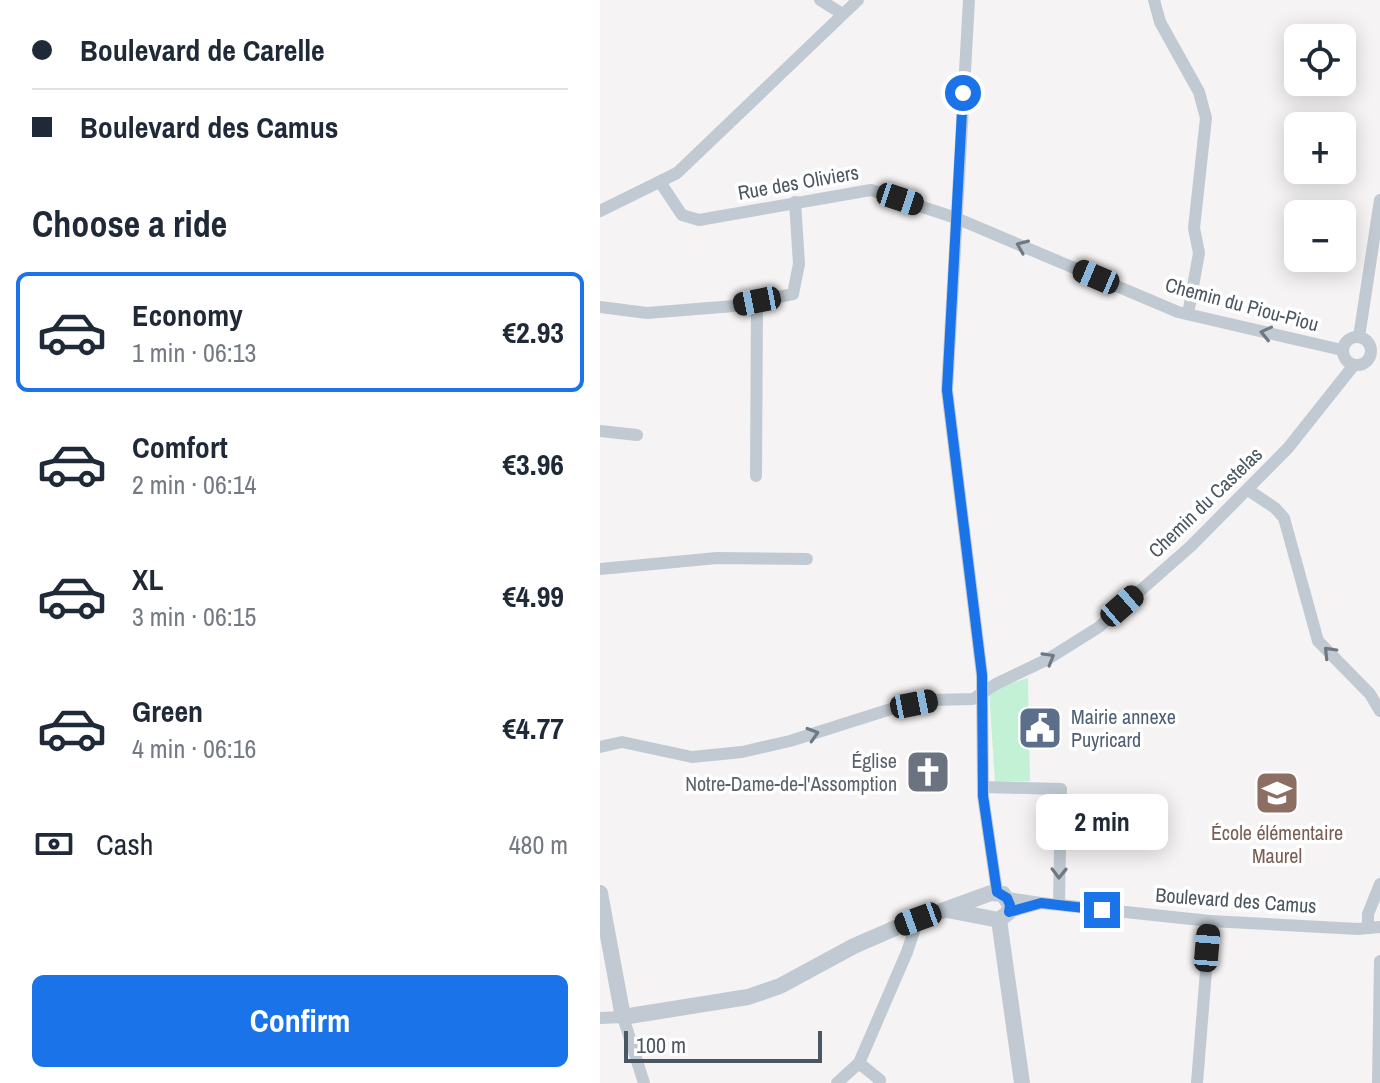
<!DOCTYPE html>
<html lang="en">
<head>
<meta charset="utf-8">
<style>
	:root { --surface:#fff; --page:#f2f2f3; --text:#1f2937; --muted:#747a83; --line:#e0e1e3; --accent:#1a73e8 }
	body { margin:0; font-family:"Archivo Narrow",sans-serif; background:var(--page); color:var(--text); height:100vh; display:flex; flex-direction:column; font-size:30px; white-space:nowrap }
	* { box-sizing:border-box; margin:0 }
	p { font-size:26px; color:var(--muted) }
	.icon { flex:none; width:44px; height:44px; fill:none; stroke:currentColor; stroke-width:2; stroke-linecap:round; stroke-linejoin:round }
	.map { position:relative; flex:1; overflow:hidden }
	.drawer { display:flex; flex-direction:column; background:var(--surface); width:600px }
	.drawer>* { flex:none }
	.guide { display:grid; align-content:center; height:176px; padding:0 32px; background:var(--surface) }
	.fabs { position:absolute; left:684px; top:24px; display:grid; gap:16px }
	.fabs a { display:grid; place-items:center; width:72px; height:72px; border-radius:12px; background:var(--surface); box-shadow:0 4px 20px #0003; font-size:40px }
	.scale { position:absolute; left:24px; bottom:20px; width:198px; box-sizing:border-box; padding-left:8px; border:4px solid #4a5661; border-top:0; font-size:22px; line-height:28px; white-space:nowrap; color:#4a5661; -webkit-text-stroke:6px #fff; paint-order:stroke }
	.end { position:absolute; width:36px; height:36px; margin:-18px; border:10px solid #1a73e8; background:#fff; box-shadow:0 0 0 4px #fff }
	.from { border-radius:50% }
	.bubble { position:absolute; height:56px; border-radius:12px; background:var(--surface); box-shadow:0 4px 20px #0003; font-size:26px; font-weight:800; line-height:56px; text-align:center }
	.car { position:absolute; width:24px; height:48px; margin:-24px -12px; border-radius:10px; box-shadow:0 0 6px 2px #0007; background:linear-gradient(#222 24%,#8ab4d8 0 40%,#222 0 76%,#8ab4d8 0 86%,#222 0) }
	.guide b { display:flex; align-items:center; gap:28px; height:76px; font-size:30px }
	.guide b+b { border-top:2px solid var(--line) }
	.guide i { width:20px; height:20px; background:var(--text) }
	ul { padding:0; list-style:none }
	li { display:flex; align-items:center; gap:24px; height:120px; margin:0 16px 12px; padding:0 16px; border:4px solid transparent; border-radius:12px }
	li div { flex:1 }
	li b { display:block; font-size:30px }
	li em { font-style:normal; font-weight:800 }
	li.current { border-color:var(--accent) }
	li>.icon { width:72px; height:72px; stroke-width:1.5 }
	h2 { padding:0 32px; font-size:36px; line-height:96px }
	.pay { display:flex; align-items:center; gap:20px; height:88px; padding:0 32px; font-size:30px }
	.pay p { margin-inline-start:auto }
	.button { display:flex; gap:16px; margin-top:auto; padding:16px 32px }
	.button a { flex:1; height:92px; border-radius:12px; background:var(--accent); color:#fff; font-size:32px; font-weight:800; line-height:92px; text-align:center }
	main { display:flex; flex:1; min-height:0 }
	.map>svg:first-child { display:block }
</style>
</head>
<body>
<main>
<section class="drawer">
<div class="guide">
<b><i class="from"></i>Boulevard de Carelle</b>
<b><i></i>Boulevard des Camus</b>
</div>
<h2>Choose a ride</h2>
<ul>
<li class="current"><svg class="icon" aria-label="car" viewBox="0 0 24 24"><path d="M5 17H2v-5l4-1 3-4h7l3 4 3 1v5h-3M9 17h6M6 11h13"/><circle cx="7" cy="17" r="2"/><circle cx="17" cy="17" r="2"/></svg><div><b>Economy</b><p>1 min · 06:13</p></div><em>€2.93</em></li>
<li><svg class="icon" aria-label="car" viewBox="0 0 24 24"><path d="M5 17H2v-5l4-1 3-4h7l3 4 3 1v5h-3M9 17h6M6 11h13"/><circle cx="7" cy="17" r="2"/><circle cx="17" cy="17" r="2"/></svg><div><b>Comfort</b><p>2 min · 06:14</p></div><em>€3.96</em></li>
<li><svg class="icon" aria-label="car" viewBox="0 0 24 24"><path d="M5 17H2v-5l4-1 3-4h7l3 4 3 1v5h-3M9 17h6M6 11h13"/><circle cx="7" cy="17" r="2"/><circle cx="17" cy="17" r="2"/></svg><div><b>XL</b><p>3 min · 06:15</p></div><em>€4.99</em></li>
<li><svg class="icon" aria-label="car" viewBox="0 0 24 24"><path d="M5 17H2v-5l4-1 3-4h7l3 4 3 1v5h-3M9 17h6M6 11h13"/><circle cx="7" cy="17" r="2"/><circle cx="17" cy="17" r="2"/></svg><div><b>Green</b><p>4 min · 06:16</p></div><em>€4.77</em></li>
</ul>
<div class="pay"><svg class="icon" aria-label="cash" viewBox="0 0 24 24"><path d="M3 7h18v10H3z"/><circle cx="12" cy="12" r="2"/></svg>Cash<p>480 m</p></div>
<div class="button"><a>Confirm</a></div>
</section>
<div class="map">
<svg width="780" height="1083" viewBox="0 0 780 1083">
	<rect width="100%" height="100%" fill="#f5f3f3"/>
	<polygon fill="#c3f1d5" points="428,678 430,781 395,782 389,690"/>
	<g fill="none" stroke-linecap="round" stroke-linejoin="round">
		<g stroke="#c1cad2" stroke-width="12">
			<polyline points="220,0 241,13"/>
			<polyline points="369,0 347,390 382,675 383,796 397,892"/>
			<polyline points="554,0 560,22 599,92 606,118 594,228 599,253 588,314"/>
			<polyline points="60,182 82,215 99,220 271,190 356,218 578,312 742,350"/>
			<polyline points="0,211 77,173 258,0"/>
			<polyline points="0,307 47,313 134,306 193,294 199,264 195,202"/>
			<circle cx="757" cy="351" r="14"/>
			<polyline points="759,337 780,200"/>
			<polyline points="0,431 37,435"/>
			<polyline points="156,476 157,301"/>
			<polyline points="648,490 675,508 684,518 718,641 770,694 780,711"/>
			<polyline points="0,569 117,558 207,559"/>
			<polyline points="0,747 22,742 92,757 142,752 190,741 294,708 333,700 373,699 396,684 448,659 499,627 591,546 688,448 754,365"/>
			<polyline points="383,787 461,789 459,904"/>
			<polyline points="407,898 441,903 610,921 758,929 780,927"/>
			<polyline points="409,912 441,903"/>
			<polyline points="768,928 768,914 780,884"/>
			<polyline points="0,1018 23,1017 44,1083"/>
			<polyline points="259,1063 280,1080 279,1083"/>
			<polyline points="237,1083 259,1063 307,952 318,919"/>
			<polyline points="597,1083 610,921"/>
			<polyline points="778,1083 780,961"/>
		</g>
		<g stroke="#c1cad2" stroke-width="16">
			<polyline points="0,893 23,1017 148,997 180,986 254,946 300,926 391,893 403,894 410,905 409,912 399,920 347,910"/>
			<polyline points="399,920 422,1083"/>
		</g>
	</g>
	<defs><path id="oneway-chevron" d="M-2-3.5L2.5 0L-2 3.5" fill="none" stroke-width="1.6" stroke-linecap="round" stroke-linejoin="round" transform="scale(2)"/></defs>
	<g stroke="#6e7983">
		<use href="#oneway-chevron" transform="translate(422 246) rotate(-157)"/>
		<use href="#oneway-chevron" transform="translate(666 333) rotate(-167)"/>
		<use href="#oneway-chevron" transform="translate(729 652) rotate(-134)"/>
		<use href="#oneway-chevron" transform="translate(449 658) rotate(-30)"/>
		<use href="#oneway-chevron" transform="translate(213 734) rotate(-17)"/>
		<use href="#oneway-chevron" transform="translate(459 873) rotate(91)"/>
	</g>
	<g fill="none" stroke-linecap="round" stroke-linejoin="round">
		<polyline stroke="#1a73e8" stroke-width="10" points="363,93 347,390 382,675 383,796 397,892 407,898 410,905 409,912 441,903 502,910"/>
	</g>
	<defs>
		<g id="civic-square" transform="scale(2.3)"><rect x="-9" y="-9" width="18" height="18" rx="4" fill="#5c6f8a" stroke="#fff"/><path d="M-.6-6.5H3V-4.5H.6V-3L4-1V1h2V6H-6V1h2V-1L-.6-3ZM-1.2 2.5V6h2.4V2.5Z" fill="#fff"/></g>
		<g id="church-square" transform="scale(2.3)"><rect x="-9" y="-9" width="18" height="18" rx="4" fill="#6b7280" stroke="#fff"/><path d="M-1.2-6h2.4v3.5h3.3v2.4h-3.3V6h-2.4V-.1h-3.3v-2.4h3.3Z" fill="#fff"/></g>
		<g id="school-square" transform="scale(2.3)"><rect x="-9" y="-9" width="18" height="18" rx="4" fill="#8d6e63" stroke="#fff"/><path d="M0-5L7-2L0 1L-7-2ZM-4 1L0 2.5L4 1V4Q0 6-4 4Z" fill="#fff"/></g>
	</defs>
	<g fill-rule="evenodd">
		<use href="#civic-square" x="440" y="728"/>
		<use href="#church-square" x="328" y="772"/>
		<use href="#school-square" x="677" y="793"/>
	</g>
	<g text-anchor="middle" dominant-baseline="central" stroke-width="7" stroke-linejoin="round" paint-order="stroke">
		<g font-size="20" fill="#4a5661" stroke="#fff">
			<text transform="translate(198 182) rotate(-10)">Rue des Oliviers</text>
			<text transform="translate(642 304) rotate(15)">Chemin du Piou-Piou</text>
			<text transform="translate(605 502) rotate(-44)">Chemin du Castelas</text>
			<text transform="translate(636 900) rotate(4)">Boulevard des Camus</text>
		</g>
		<g font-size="20" fill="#4e5e75" stroke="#fff" text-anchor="start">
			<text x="471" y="716">Mairie annexe<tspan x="471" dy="23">Puyricard</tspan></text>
		</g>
		<g font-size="20" fill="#5b616d" stroke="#fff" text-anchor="end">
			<text x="297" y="760">Église<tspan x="297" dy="23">Notre-Dame-de-l'Assomption</tspan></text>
		</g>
		<g font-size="20" fill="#785e54" stroke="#fff">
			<text x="677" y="832">École élémentaire<tspan x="677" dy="23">Maurel</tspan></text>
		</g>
	</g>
</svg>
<div class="fabs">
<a><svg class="icon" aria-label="locate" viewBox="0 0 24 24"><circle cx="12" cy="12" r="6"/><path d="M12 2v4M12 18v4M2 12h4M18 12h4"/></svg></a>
<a>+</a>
<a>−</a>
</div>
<div class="scale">100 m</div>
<i class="end from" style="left:363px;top:93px"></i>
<i class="end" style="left:502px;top:910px"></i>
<div class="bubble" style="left:436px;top:794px;width:132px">2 min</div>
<i class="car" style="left:300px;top:199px;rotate:108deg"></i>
<i class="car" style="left:496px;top:277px;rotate:293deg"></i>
<i class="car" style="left:157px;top:301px;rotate:259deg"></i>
<i class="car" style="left:522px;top:606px;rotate:49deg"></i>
<i class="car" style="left:314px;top:704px;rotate:79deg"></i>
<i class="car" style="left:318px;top:919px;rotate:250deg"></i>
<i class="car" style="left:607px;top:948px;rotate:5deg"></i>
</div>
</main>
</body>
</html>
